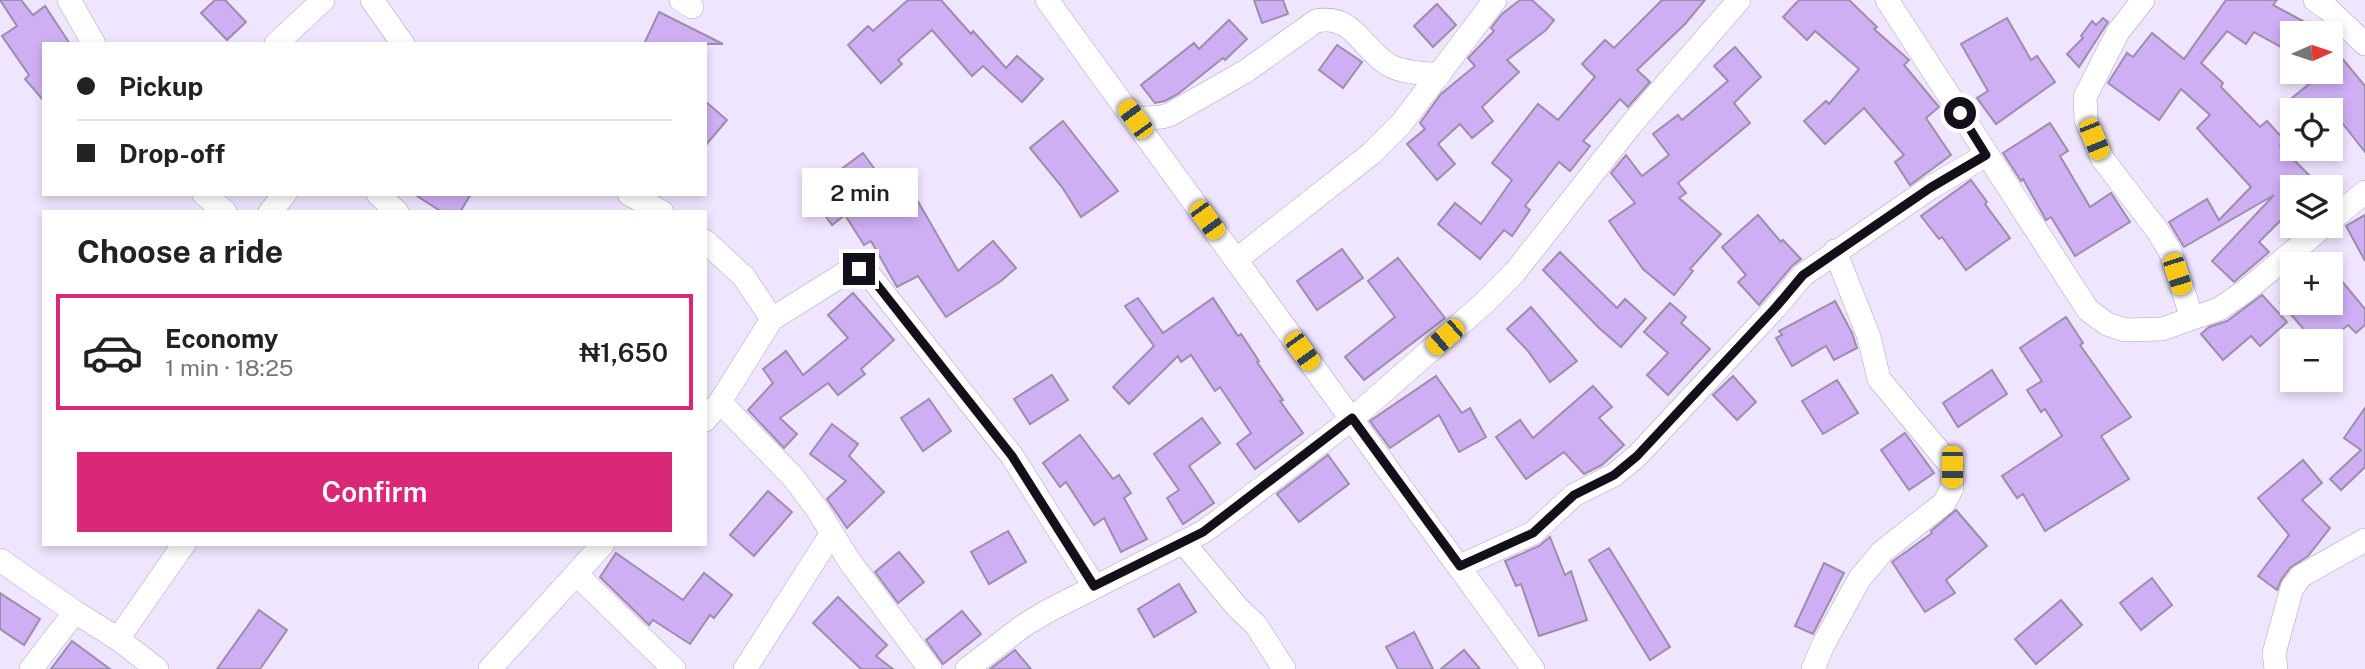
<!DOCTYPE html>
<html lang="en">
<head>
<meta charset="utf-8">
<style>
	:root { --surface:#fff; --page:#f2f2f2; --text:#222; --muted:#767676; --line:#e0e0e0; --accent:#db2777 }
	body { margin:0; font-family:"Public Sans",sans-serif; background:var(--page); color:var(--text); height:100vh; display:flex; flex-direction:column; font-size:26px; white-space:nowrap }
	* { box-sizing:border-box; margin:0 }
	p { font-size:23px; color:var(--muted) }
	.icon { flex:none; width:38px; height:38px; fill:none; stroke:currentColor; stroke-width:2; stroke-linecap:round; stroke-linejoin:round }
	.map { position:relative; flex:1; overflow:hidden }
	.drawer { position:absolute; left:42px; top:210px; width:665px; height:336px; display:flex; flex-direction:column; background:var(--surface); border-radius:0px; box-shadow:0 4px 10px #0003 }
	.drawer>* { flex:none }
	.guide { position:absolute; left:42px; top:42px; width:665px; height:154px; border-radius:0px; box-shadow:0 4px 10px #0003; display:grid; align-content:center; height:154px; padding:0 35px; background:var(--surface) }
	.needle { width:46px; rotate:87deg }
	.buttons { position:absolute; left:2280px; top:21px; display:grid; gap:14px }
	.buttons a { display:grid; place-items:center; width:63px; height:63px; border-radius:0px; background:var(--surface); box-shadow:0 4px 10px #0003; font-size:35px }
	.end { position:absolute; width:32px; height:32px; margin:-16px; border:9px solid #140f1a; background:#fff; box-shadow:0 0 0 4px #fff }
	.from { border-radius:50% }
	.bubble { position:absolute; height:49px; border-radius:0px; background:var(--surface); box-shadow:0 4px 10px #0003; font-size:23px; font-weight:600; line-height:49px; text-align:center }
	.car { position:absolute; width:21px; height:42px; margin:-21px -10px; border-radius:9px; box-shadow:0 0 5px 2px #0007; background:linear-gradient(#f5c518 24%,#345 0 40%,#f5c518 0 76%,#345 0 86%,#f5c518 0) }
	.guide b { display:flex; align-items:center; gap:24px; height:66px; font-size:26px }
	.guide b+b { border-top:2px solid var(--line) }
	.guide i { width:18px; height:18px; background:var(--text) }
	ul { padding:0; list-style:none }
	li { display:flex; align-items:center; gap:21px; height:116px; margin:0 14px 10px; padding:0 21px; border:4px solid transparent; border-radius:0px }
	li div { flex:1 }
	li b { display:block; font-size:26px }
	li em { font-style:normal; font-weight:600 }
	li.selected { border-color:var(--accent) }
	li>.icon { width:63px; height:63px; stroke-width:1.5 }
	h2 { padding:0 35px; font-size:32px; line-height:84px }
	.button { display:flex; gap:14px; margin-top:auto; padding:14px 35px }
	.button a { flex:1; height:80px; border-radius:0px; background:var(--accent); color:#fff; font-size:28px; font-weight:600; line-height:80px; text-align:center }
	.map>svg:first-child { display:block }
</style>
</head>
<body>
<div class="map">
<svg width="2365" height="669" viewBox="0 0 2365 669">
	<rect width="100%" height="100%" fill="#f0e5fe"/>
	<g fill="#cfaff4" stroke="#9b8eab" stroke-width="2">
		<polygon points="0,0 21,0 33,15 45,6 70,44 44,44 44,101 25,79 29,75 2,36 17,26"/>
		<polygon points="215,0 225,0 246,22 227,40 201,13"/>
		<polygon points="908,0 941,0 971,34 973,31 1006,68 1017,56 1043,79 1022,102 983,66 972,76 932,30 898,60 902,64 881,83 848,45 868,26 873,31"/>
		<polygon points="1254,0 1283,0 1288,14 1262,23"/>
		<polygon points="1520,0 1532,0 1554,20 1546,30 1507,60 1519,72 1482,107 1493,121 1472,138 1460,124 1438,144 1455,164 1437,180 1407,144 1425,129 1420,123 1441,94 1475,66 1468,58 1494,31 1491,28 1502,14"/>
		<polygon points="1662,0 1705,0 1685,24 1637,70 1650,82 1628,107 1620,99 1583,141 1590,146 1570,171 1559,162 1525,206 1530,210 1512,236 1504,230 1480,259 1438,224 1455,203 1481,224 1512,180 1492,163 1538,104 1558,120 1595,77 1582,64 1605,40 1614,48"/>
		<polygon points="1799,0 1849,0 1877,27 1874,29 1909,60 1904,65 1939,107 1926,118 1951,155 1910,185 1895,162 1904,155 1864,108 1825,144 1804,121 1826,101 1829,104 1859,69 1815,31 1807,40 1783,17"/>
		<polygon points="2226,0 2277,0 2273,5 2325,33 2292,33 2292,53 2254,32 2246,44 2227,31 2201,63 2223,83 2221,87 2260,127 2267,121 2285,141 2280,146 2321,187 2292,187 2292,218 2288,213 2259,242 2269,252 2234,282 2212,261 2274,195 2184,247 2169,222 2207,199 2219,220 2251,187 2197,128 2210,115 2181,89 2159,120 2108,83 2127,53 2133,57 2152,33 2184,59"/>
		<polygon points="1437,4 1456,25 1433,47 1414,26"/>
		<polygon points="659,12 723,44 644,44"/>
		<polygon points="2007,18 2031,60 2037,56 2055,82 1996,124 1977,98 1988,91 1961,44"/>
		<polygon points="2103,18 2108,22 2079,67 2067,54 2083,38 2081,36 2092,21 2096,25"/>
		<polygon points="1229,20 1247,39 1225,60 1223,58 1178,94 1165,101 1155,103 1141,85 1194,43 1199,49"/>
		<polygon points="1337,45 1362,62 1343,88 1319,70"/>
		<polygon points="1735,47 1761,77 1734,103 1750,123 1678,183 1686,193 1679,198 1721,234 1690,269 1693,271 1674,295 1643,269 1609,221 1635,203 1611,173 1626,155 1642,176 1669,155 1653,134 1678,115 1682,120 1728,81 1714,66"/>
		<polygon points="2341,57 2365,86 2365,152 2332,110 2302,110 2292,98 2324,72 2331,72 2331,66"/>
		<polygon points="705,101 727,120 705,146"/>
		<polygon points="1063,121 1118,191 1081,217 1062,187 1030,148"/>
		<polygon points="2050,123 2068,151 2060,156 2090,207 2111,193 2130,222 2075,256 2051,217 2046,220 2023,179 2021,181 2003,153"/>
		<polygon points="863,153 889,189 905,179 958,271 993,241 1016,268 1001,281 946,317 918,276 897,287 871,241 864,245 845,215 832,225 809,193"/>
		<polygon points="1971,180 1987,202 1985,204 2010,238 1966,270 1942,237 1939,239 1921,216"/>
		<polygon points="414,194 471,194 460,212 442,212"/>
		<polygon points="1758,215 1781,242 1783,240 1801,259 1792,266 1759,305 1738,282 1746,275 1722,247"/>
		<polygon points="2365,215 2365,261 2346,226"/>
		<polygon points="1342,249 1363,278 1317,310 1297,281"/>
		<polygon points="1560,252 1617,308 1625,299 1646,318 1621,347 1599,328 1543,270"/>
		<polygon points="1398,258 1445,318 1364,380 1345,357 1395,317 1368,281"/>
		<polygon points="2331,268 2365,309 2365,325 2356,333 2348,325 2329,341 2314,341 2281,303 2331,303"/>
		<polygon points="853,293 894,340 861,369 865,374 838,395 828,383 780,418 797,434 784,448 748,410 773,383 763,369 786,351 803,375 848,338 828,315"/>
		<polygon points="2262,295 2287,322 2260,346 2251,336 2223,360 2201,334 2209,327 2227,321"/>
		<polygon points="1138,298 1163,333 1213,298 1238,336 1241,334 1259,361 1257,362 1283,400 1280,401 1303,433 1255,469 1237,444 1251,433 1220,387 1215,391 1191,355 1181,362 1178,356 1129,404 1113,387 1154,346 1125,306"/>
		<polygon points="1835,301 1852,333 1857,348 1834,360 1826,346 1792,366 1776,338 1782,335 1779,331"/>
		<polygon points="1670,303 1686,317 1681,323 1710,349 1668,395 1647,375 1668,353 1644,332"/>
		<polygon points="1531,307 1577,361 1550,382 1528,351 1507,329"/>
		<polygon points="2066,317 2083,343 2080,345 2131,417 2101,436 2129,479 2045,531 2023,494 2017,498 2002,476 2062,436 2045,409 2041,412 2027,390 2042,381 2020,348"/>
		<polygon points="1992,370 2007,394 1958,427 1943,403"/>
		<polygon points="1052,375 1068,400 1030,424 1014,399"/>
		<polygon points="1436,376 1462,413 1470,408 1486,437 1459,452 1439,415 1390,448 1370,421"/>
		<polygon points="1733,376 1756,402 1737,420 1713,395"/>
		<polygon points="1837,380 1858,413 1823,434 1802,401"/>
		<polygon points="1593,386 1612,407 1599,418 1624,445 1602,465 1584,474 1564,452 1526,479 1496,437 1520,420 1533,438"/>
		<polygon points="929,399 951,431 923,451 901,418"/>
		<polygon points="2365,408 2365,467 2341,490 2330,479 2361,450 2344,438"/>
		<polygon points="1202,418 1220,443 1189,466 1214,503 1183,524 1167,498 1179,490 1154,454"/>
		<polygon points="832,424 858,444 849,456 884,492 847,528 827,499 846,481 810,454"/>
		<polygon points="1905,433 1934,473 1909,490 1881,450"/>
		<polygon points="1080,435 1113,479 1119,475 1131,493 1124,498 1147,539 1121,552 1104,518 1094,525 1066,482 1060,487 1043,463"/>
		<polygon points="1328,455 1349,484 1299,522 1277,494"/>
		<polygon points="2303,460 2322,483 2302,500 2330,528 2308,556 2290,568 2281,580 2277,590 2258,576 2289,535 2258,498"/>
		<polygon points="768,491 792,512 754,556 730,535"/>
		<polygon points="1956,510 1987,546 1946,580 1955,593 1925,612 1892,562 1932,533 1931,531"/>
		<polygon points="1008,531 1026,562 989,584 971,552"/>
		<polygon points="1550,537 1565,575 1571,571 1587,620 1539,636 1521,584 1516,586 1505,561 1539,546"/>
		<polygon points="1609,548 1670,647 1650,660 1589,560"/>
		<polygon points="899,552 924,582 898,603 875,572"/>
		<polygon points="616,553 683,600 704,573 732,595 714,618 710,615 690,644 653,620 649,625 600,577"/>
		<polygon points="1824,563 1844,573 1813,634 1795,626"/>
		<polygon points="2152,578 2172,605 2141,630 2120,603"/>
		<polygon points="1179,584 1196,612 1154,637 1138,609"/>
		<polygon points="0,593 40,619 24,645 0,629"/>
		<polygon points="838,597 887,645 876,656 893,669 861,669 813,623"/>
		<polygon points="2061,600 2082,625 2036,664 2015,639"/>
		<polygon points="259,610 287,630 260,669 217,669"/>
		<polygon points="962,611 981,634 943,664 926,640"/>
		<polygon points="1414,632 1433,669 1398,669 1386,647"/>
		<polygon points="72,641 110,669 51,669"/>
		<polygon points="1015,650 1031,669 990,669"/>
		<polygon points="1464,650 1480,669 1441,669"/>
	</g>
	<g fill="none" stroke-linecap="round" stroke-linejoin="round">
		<g stroke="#b1a3c1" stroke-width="24">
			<g id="minor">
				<polyline points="69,0 94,44"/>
				<polyline points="372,0 403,44"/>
				<polyline points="681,0 692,7"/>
				<polyline points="1047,0 1533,669"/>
				<polyline points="1887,0 2088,310 2107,324 2125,330 2162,329 2219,309 2244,292 2324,226"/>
				<polyline points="2143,0 2118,32 2085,97 2086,120 2102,158 2157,230 2170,251 2192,318"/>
				<polyline points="2315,0 2328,9 2365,44"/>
				<polyline points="276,44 323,0"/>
				<path d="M1134,119L1162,117L1171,114L1246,71L1316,21C1354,13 1361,49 1389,65C1402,73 1424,73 1439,75"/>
				<polyline points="204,194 225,212"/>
				<polyline points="378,194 397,212"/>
				<polyline points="629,194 662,212"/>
				<polyline points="270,212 285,194"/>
				<polyline points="2331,220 2365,192"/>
				<polyline points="705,241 744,277 772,319"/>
				<polyline points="1236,260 1372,153 1401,124 1495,0"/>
				<polyline points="720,402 793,477 817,509 850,562 930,669"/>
				<polyline points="705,420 720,402 772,319 847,272 859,269 867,272 1012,456 1094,586"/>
				<polyline points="1183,542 1237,607 1256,625 1284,669"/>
				<polyline points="0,560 75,612 118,639 157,669"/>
				<polyline points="1460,566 1533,533 1574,495 1614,475 1637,456 1776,307 1803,275 1930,188 1986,155"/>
				<polyline points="576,574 674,669"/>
				<polyline points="118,639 184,544"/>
				<polyline points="31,669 75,612"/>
				<polyline points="490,669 603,544"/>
				<polyline points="745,669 832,533"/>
				<polyline points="967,669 1023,626 1046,612 1203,532 1221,519 1352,419 1482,305 1515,272 1630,126 1739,0"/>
				<polyline points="1813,669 1823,645 1860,578 1882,552 1944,503 1952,488 1952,467 1879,379 1869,337 1835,251"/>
				<polyline points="2276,669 2274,653 2292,588 2301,576 2365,540"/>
			</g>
		</g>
		<use href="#minor" stroke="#fff" stroke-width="23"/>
	</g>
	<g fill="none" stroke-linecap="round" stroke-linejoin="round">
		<polyline stroke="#140f1a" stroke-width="9" points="859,269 867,272 1012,456 1094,586 1203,532 1352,418 1460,566 1533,533 1574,495 1614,475 1637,456 1776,307 1803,275 1930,188 1986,155 1960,113"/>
	</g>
</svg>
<div class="buttons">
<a><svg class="needle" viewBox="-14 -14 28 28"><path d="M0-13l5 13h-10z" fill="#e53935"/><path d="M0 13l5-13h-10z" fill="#767676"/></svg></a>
<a><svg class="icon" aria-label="locate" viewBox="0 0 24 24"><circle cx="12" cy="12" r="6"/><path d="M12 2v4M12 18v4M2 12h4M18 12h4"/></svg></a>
<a><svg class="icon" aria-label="layers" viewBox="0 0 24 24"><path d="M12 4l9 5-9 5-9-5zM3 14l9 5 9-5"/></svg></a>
<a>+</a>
<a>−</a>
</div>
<i class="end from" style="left:1960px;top:113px"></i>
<i class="end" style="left:859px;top:269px"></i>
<div class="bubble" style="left:802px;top:168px;width:116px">2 min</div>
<i class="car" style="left:1135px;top:119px;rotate:324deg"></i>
<i class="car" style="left:2094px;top:139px;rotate:158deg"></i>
<i class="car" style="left:1207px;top:220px;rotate:144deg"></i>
<i class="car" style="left:2177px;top:274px;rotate:162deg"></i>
<i class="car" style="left:1445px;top:337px;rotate:229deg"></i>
<i class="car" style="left:1302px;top:351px;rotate:144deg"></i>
<i class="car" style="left:1952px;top:467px;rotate:180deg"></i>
<div class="guide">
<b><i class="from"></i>Pickup</b>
<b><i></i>Drop-off</b>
</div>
<section class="drawer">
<h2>Choose a ride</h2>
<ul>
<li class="selected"><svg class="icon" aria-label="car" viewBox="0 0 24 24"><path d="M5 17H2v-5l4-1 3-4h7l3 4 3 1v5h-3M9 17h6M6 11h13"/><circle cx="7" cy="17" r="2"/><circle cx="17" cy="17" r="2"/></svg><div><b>Economy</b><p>1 min · 18:25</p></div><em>₦1,650</em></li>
</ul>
<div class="button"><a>Confirm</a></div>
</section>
</div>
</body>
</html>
